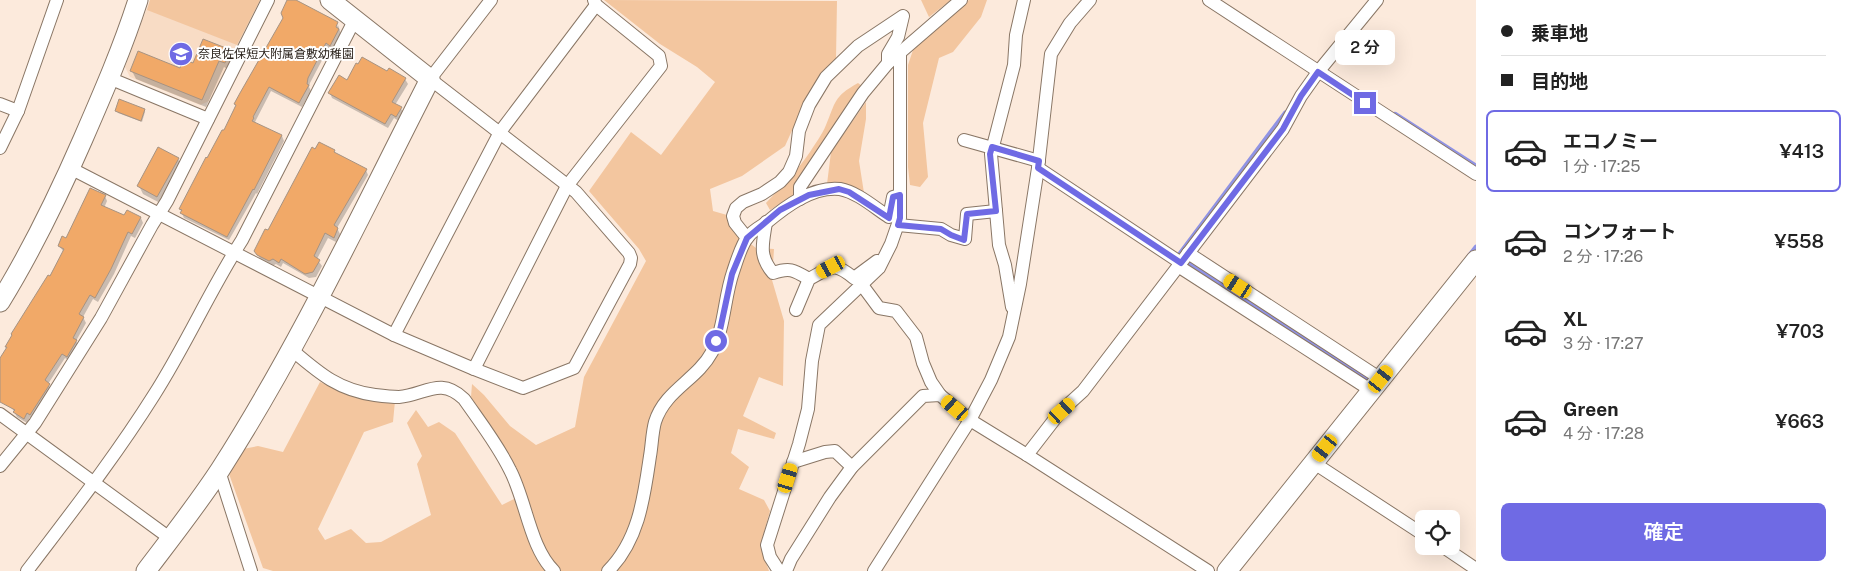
<!DOCTYPE html>
<html lang="ja">
<head>
<meta charset="utf-8">
<style>
	:root { --surface:#fff; --page:#f2f2f2; --text:#222; --muted:#767676; --line:#e0e0e0; --accent:#6f6ae4 }
	body { margin:0; font-family:"Public Sans","Noto Sans JP",sans-serif; background:var(--page); color:var(--text); height:100vh; display:flex; flex-direction:column; font-size:19px; white-space:nowrap }
	* { box-sizing:border-box; margin:0 }
	p { font-size:16px; color:var(--muted) }
	.icon { flex:none; width:28px; height:28px; fill:none; stroke:currentColor; stroke-width:2; stroke-linecap:round; stroke-linejoin:round }
	.map { position:relative; flex:1; overflow:hidden }
	.sheet { display:flex; flex-direction:column; background:var(--surface); width:375px }
	.sheet>* { flex:none }
	.hud { display:grid; align-content:center; height:110px; padding:0 25px; background:var(--surface) }
	.controls { position:absolute; left:1415px; top:510px; display:grid; gap:10px }
	.controls a { display:grid; place-items:center; width:45px; height:45px; border-radius:8px; background:var(--surface); box-shadow:0 5px 20px #0002; font-size:25px }
	.end { position:absolute; width:22px; height:22px; margin:-11px; border:6px solid #6f6ae4; background:#fff; box-shadow:0 0 0 2px #fff }
	.from { border-radius:50% }
	.bubble { position:absolute; height:35px; border-radius:8px; background:var(--surface); box-shadow:0 5px 20px #0002; font-size:16px; font-weight:600; line-height:35px; text-align:center }
	.car { position:absolute; width:15px; height:30px; margin:-15px -8px; border-radius:6px; box-shadow:0 0 4px 1px #0007; background:linear-gradient(#f5c518 24%,#345 0 40%,#f5c518 0 76%,#345 0 86%,#f5c518 0) }
	.hud b { display:flex; align-items:center; gap:18px; height:48px; font-size:19px }
	.hud b+b { border-top:1px solid var(--line) }
	.hud i { width:12px; height:12px; background:var(--text) }
	ul { padding:0; list-style:none }
	li { display:flex; align-items:center; gap:15px; height:82px; margin:0 10px 8px; padding:0 15px; border:2px solid transparent; border-radius:8px }
	li div { flex:1 }
	li b { display:block; font-size:19px }
	li em { font-style:normal; font-weight:600 }
	li.selected { border-color:var(--accent) }
	li>.icon { width:45px; height:45px; stroke-width:1.5 }
	.button { display:flex; gap:10px; margin-top:auto; padding:10px 25px }
	.button a { flex:1; height:58px; border-radius:8px; background:var(--accent); color:#fff; font-size:20px; font-weight:600; line-height:58px; text-align:center }
	main { display:flex; flex:1; min-height:0 }
	.map>svg:first-child { display:block }
</style>
</head>
<body>
<main>
<div class="map">
<svg width="1476" height="571" viewBox="0 0 1476 571">
	<rect width="100%" height="100%" fill="#fceadc"/>
	<polygon fill="#f8dcc5" points="150,0 260,0 209,101 200,105 130,77 125,67"/>
	<g fill="#f3c69f">
		<polygon points="150,0 260,0 237,45 147,10"/>
		<polygon points="604,0 837,1 836,59 804,104 785,146 742,176 710,189 713,211 727,215 743,238 756,248 774,249 772,280 784,321 783,386 759,377 743,416 776,433 774,439 738,429 731,453 749,467 739,489 764,500 770,511 760,546 769,571 273,571 263,568 229,474 243,449 258,446 283,452 320,382 346,393 395,401 393,422 364,432 318,529 325,540 351,529 366,543 381,542 431,515 417,464 422,456 407,423 416,410 428,427 439,422 455,433 502,505 524,494 501,446 471,397 472,384 484,395 510,426 536,445 575,427 584,377 646,261 639,249 589,191 631,132 661,155 715,82 697,67 660,44"/>
		<polygon points="921,0 951,0 929,17"/>
		<polygon points="969,0 987,0 981,17 953,52 939,58 923,123 928,177 920,187 910,185 908,167 908,65 914,47"/>
		<path d="M858,83L862,86L794,195L770,210L766,203C781,187 797,171 810,152C815,144 822,135 826,125C836,102 833,97 858,83Z"/>
		<polygon points="866,102 866,119 859,161 864,193 827,184 831,152"/>
	</g>
	<g fill="#0003">
		<polygon points="288,0 293,0 337,23 334,33 338,25 341,34 333,49 329,47 310,83 309,87 311,91 302,107 271,91 255,122 256,124 282,136 284,141 257,194 256,193 229,240 184,218 180,209 224,132 285,18"/>
		<polygon points="230,51 235,58 229,70 224,67 206,107 136,79 132,71 180,69"/>
		<polygon points="387,72 405,79 408,84 395,105 401,108 403,113 399,121 394,118 388,128 332,98 330,93 348,81"/>
		<polygon points="144,110 145,112 142,122 118,113 117,111"/>
		<polygon points="316,150 334,151 336,155 366,170 368,175 337,228 340,234 336,242 328,238 317,259 322,266 316,277 309,278 283,263 281,267 276,264 272,266 261,260 255,251 269,232"/>
		<polygon points="178,159 182,167 162,204 143,194 139,186"/>
		<polygon points="105,196 107,201 104,208 125,217 127,211 141,218 143,223 135,238 131,236 114,274 98,302 93,299 83,317 86,323 76,341 79,346 70,361 65,358 48,384 51,389 33,419 30,417 27,423 17,417 12,408 0,400 0,361 8,348 7,347 64,252 59,246"/>
	</g>
	<g fill="none" stroke-linecap="round" stroke-linejoin="round">
		<g stroke="#9093e4" stroke-width="4.5">
			<polyline points="1395,114 1476,166"/>
			<polyline points="1178,256 1285,113"/>
			<polyline points="1469,256 1476,247"/>
			<polyline points="1184,260 1369,381"/>
		</g>
	</g>
	<g fill="#f1a968" stroke="#a79382">
		<polygon points="287,0 296,0 338,22 336,27 339,29 330,46 326,43 308,78 307,84 309,85 299,103 269,87 253,117 254,118 252,121 282,135 254,190 253,189 227,237 180,213 182,210 179,209 206,157 207,158 222,130 224,130 236,105 234,104 240,93 283,18 281,13"/>
		<polygon points="203,39 231,50 225,63 219,61 202,100 130,71 138,51 180,68 183,59 193,63"/>
		<polygon points="362,57 387,71 389,68 406,78 392,102 402,107 396,117 391,114 385,124 328,93 339,75 347,80 356,63 358,64"/>
		<polygon points="119,99 145,109 141,121 115,111"/>
		<polygon points="319,142 335,150 334,152 367,169 334,225 338,228 334,238 325,233 314,256 320,260 313,272 305,274 281,259 279,263 273,259 269,261 257,255 254,251 265,229 268,230 312,147 315,149"/>
		<polygon points="158,147 179,158 157,197 137,186"/>
		<polygon points="90,188 106,195 101,205 124,215 127,210 141,217 132,234 128,232 111,269 95,298 90,295 79,314 84,317 73,338 77,340 67,357 62,354 45,380 50,384 30,415 27,413 24,419 13,412 15,410 0,402 0,358 7,347 5,347 12,335 11,334 48,275 50,276 64,249 58,246 62,236 66,238"/>
	</g>
	<g fill="none" stroke-linecap="round" stroke-linejoin="round">
		<g stroke="#897665" stroke-width="14">
			<g id="street">
				<polyline points="1209,0 1476,174"/>
				<polyline points="109,78 208,119"/>
				<polyline points="0,104 18,111"/>
				<polyline points="964,140 1039,161"/>
				<polyline points="0,148 18,111 57,0"/>
				<polyline points="70,168 394,335 474,369 523,388 574,368 630,264 631,258 629,253 576,192 430,79 491,0"/>
				<polyline points="1038,168 1181,263"/>
				<polyline points="800,199 800,187 863,93 888,63 961,0"/>
				<path d="M766,222C763,244 758,255 773,273C790,267 794,270 809,279"/>
				<polyline points="898,225 941,229 951,235 965,239 967,214 996,211"/>
				<polyline points="747,238 735,223 733,216 736,208 743,202 762,194 780,182 789,172 796,156 799,131 809,105 826,77 858,46 903,16 898,37 888,54 888,63"/>
				<polyline points="1188,253 1381,379"/>
				<polyline points="1178,266 1372,391"/>
				<polyline points="862,285 879,308 896,311 916,337 923,363 931,382 940,395"/>
				<polyline points="1012,307 1005,265 999,245 991,154 1014,65 1016,35 1024,0"/>
				<path d="M796,310L809,279C832,267 833,261 854,278L877,261"/>
				<polyline points="394,335 500,132 596,5"/>
				<path d="M292,350C319,373 338,390 375,395C383,396 392,397 399,397C425,395 440,376 464,399C480,422 498,445 510,470C526,500 530,548 554,571"/>
				<polyline points="474,369 567,186 661,66 659,56 596,5 594,0"/>
				<polyline points="0,414 171,539"/>
				<polyline points="1027,455 1061,411 1083,391 1283,129 1301,96 1318,72 1377,0"/>
				<polyline points="793,462 825,452 835,451 852,467"/>
				<polyline points="1314,463 1424,535"/>
				<polyline points="0,466 35,423 101,318 152,225 167,201 268,0"/>
				<polyline points="219,471 251,571"/>
				<polyline points="1442,546 1476,569"/>
				<path d="M27,571C71,513 115,457 154,395C186,345 210,290 242,240L355,19"/>
				<path d="M608,571C639,540 644,497 650,456C652,445 652,433 655,422C665,390 697,380 712,352C725,327 724,298 733,272C736,263 742,243 748,237C752,231 760,227 766,223C785,207 812,186 840,189C857,192 875,208 889,217L893,197L900,195"/>
				<polyline points="779,571 770,557 767,545 799,444 808,409 812,361 819,325 879,268 891,244 900,218 900,52"/>
				<polyline points="786,571 791,559 830,497 852,467 923,396 940,395 970,420 1027,455 1208,571"/>
				<polyline points="874,571 970,420 991,380 1009,337 1020,284 1038,168 1051,54 1070,23 1090,0"/>
			</g>
		</g>
		<g stroke="#897665" stroke-width="21">
			<g id="secondary">
				<path d="M0,302C32,250 59,194 83,139C103,93 123,47 138,0"/>
				<path d="M146,571C171,538 197,505 220,470C300,345 363,210 430,79L330,0"/>
				<polyline points="1227,571 1476,260"/>
			</g>
		</g>
		<use href="#street" stroke="#fff" stroke-width="12"/>
		<use href="#secondary" stroke="#fff" stroke-width="19"/>
	</g>
	<g fill="none" stroke-linecap="round" stroke-linejoin="round">
		<polyline stroke="#6f6ae4" stroke-width="6" points="716,341 720,330 732,274 747,238 780,210 809,195 839,189 849,192 889,218 893,197 900,195 900,218 898,225 941,229 951,235 964,240 967,214 996,211 990,154 992,147 1039,161 1038,168 1181,263 1283,129 1301,96 1318,72 1365,103"/>
	</g>
	<defs>
		<g id="school-disc" transform="scale(1.25)"><circle r="9.5" fill="#6f6ae4" stroke="#fff"/><path d="M0-5L7-2L0 1L-7-2ZM-4 1L0 2.5L4 1V4Q0 6-4 4Z" fill="#fff"/></g>
	</defs>
	<g fill-rule="evenodd">
		<use href="#school-disc" x="181" y="54"/>
	</g>
	<g text-anchor="middle" dominant-baseline="central" stroke-width="4" stroke-linejoin="round" paint-order="stroke">
		<g font-size="12" fill="#2a221b" stroke="#fff" text-anchor="start">
			<text x="198" y="54">奈良佐保短大附属倉敷幼稚園</text>
		</g>
	</g>
</svg>
<div class="controls">
<a><svg class="icon" aria-label="locate" viewBox="0 0 24 24"><circle cx="12" cy="12" r="6"/><path d="M12 2v4M12 18v4M2 12h4M18 12h4"/></svg></a>
</div>
<i class="end from" style="left:716px;top:341px"></i>
<i class="end" style="left:1365px;top:103px"></i>
<div class="bubble" style="left:1335px;top:30px;width:60px">2 分</div>
<i class="car" style="left:831px;top:267px;rotate:242deg"></i>
<i class="car" style="left:1238px;top:286px;rotate:303deg"></i>
<i class="car" style="left:1381px;top:379px;rotate:39deg"></i>
<i class="car" style="left:955px;top:408px;rotate:311deg"></i>
<i class="car" style="left:1062px;top:411px;rotate:48deg"></i>
<i class="car" style="left:1325px;top:448px;rotate:219deg"></i>
<i class="car" style="left:788px;top:478px;rotate:17deg"></i>
</div>
<section class="sheet">
<div class="hud">
<b><i class="from"></i>乗車地</b>
<b><i></i>目的地</b>
</div>
<ul>
<li class="selected"><svg class="icon" aria-label="car" viewBox="0 0 24 24"><path d="M5 17H2v-5l4-1 3-4h7l3 4 3 1v5h-3M9 17h6M6 11h13"/><circle cx="7" cy="17" r="2"/><circle cx="17" cy="17" r="2"/></svg><div><b>エコノミー</b><p>1 分 · 17:25</p></div><em>¥413</em></li>
<li><svg class="icon" aria-label="car" viewBox="0 0 24 24"><path d="M5 17H2v-5l4-1 3-4h7l3 4 3 1v5h-3M9 17h6M6 11h13"/><circle cx="7" cy="17" r="2"/><circle cx="17" cy="17" r="2"/></svg><div><b>コンフォート</b><p>2 分 · 17:26</p></div><em>¥558</em></li>
<li><svg class="icon" aria-label="car" viewBox="0 0 24 24"><path d="M5 17H2v-5l4-1 3-4h7l3 4 3 1v5h-3M9 17h6M6 11h13"/><circle cx="7" cy="17" r="2"/><circle cx="17" cy="17" r="2"/></svg><div><b>XL</b><p>3 分 · 17:27</p></div><em>¥703</em></li>
<li><svg class="icon" aria-label="car" viewBox="0 0 24 24"><path d="M5 17H2v-5l4-1 3-4h7l3 4 3 1v5h-3M9 17h6M6 11h13"/><circle cx="7" cy="17" r="2"/><circle cx="17" cy="17" r="2"/></svg><div><b>Green</b><p>4 分 · 17:28</p></div><em>¥663</em></li>
</ul>
<div class="button"><a>確定</a></div>
</section>
</main>
</body>
</html>
